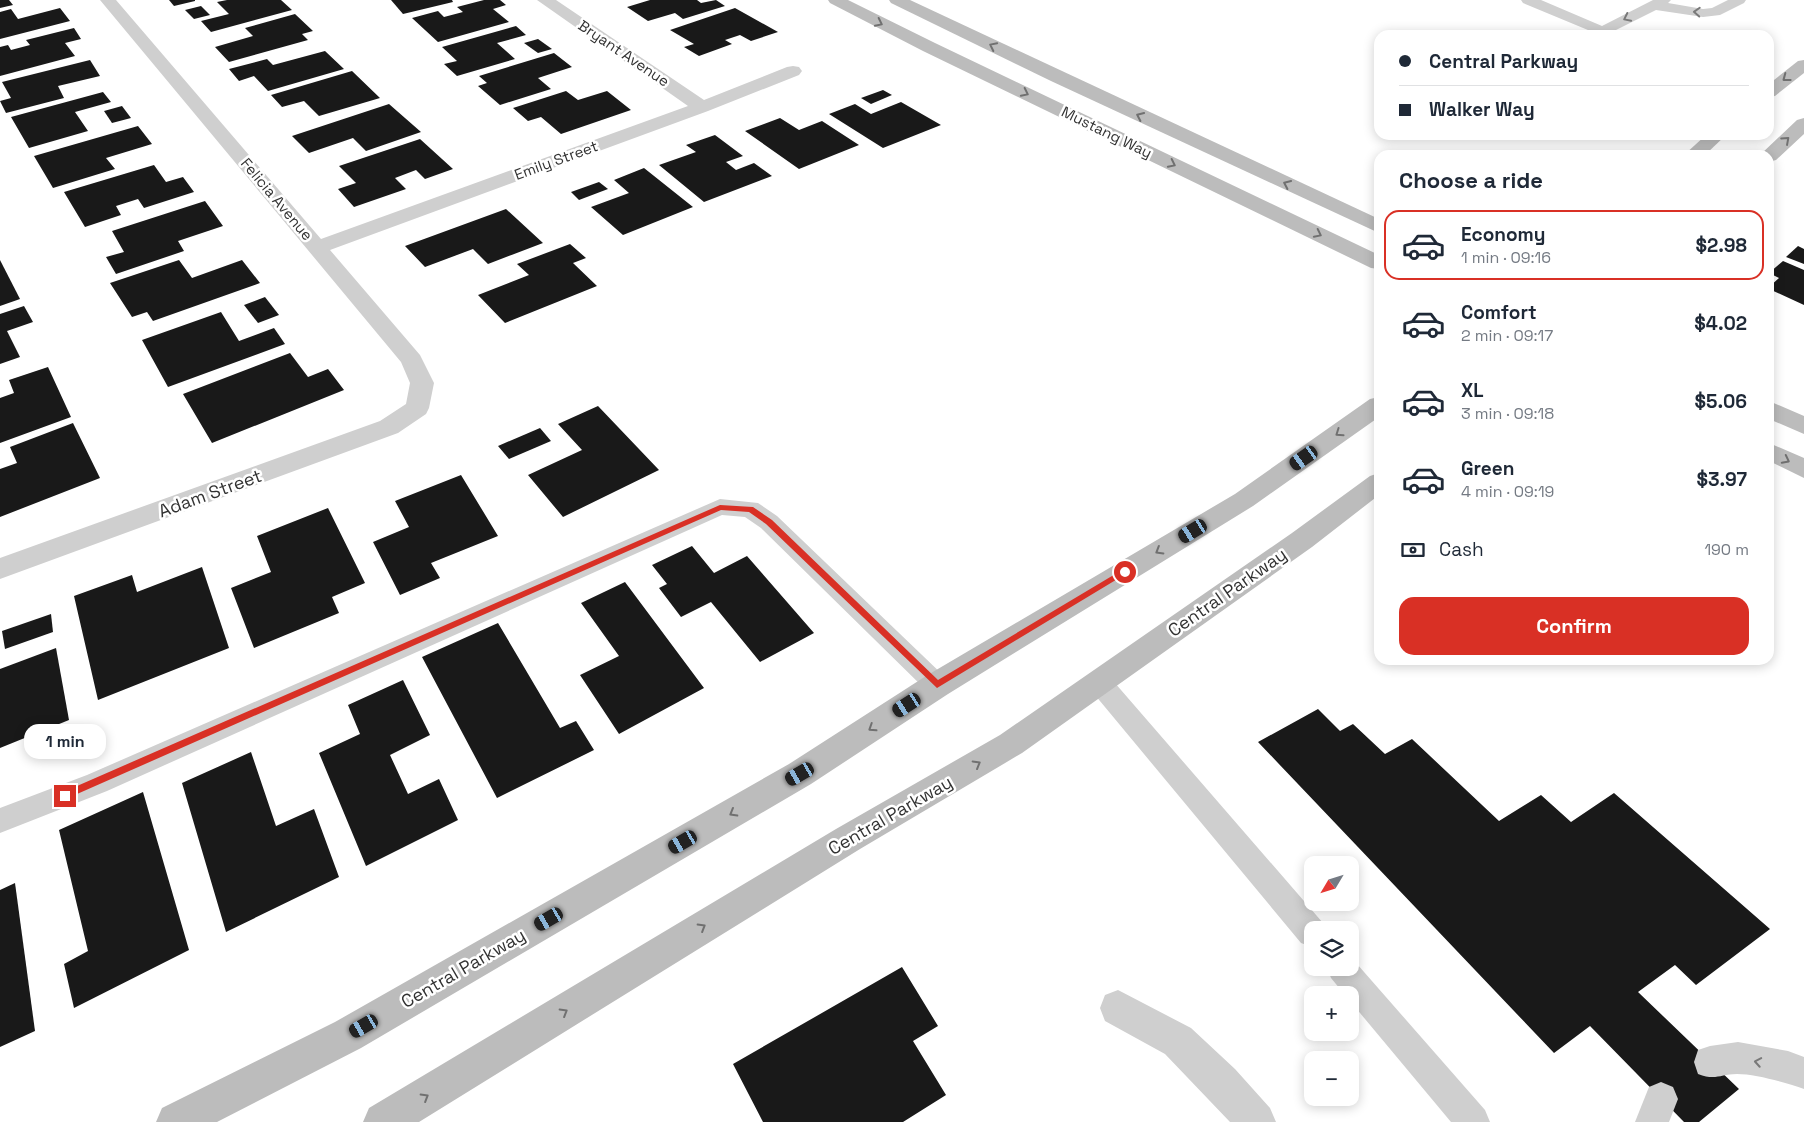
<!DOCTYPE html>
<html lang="en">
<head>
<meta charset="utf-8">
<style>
	:root { --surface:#fff; --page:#f6f6f7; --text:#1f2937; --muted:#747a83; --line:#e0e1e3; --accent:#d93025 }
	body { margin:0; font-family:"Space Grotesk",sans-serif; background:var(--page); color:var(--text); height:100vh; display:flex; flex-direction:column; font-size:19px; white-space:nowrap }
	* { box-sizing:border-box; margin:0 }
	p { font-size:16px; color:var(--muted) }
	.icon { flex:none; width:28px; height:28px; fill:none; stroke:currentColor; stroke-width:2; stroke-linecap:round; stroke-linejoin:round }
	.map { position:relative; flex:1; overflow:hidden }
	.panel { position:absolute; left:1374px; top:150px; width:400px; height:515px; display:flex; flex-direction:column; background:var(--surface); border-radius:15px; box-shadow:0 2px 12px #0003 }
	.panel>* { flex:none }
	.banner { position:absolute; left:1374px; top:30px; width:400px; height:110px; border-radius:15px; box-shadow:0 2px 12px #0003; display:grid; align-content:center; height:110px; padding:0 25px; background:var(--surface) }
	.needle { width:32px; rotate:232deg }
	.buttons { position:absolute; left:1304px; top:856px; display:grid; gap:10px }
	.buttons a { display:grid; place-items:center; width:55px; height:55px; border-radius:10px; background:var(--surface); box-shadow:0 2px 12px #0003; font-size:25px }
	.end { position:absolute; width:22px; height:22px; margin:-11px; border:6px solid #d93025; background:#fff; box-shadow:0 0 0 2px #fff }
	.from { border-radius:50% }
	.bubble { position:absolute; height:35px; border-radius:15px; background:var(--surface); box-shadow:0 2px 12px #0003; font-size:16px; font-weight:700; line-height:35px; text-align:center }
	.car { position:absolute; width:15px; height:30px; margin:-15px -8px; border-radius:6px; box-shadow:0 0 4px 1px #0007; background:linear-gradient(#222 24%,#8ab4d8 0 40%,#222 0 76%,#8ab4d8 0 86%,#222 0) }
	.banner b { display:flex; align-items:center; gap:18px; height:48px; font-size:19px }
	.banner b+b { border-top:1px solid var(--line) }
	.banner i { width:12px; height:12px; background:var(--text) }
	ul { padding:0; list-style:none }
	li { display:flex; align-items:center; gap:15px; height:70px; margin:0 10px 8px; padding:0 15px; border:2px solid transparent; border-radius:15px }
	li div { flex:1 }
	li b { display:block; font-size:19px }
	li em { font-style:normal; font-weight:700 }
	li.selected { border-color:var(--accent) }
	li>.icon { width:45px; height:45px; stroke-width:1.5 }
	h2 { padding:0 25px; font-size:22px; line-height:60px }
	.pay { display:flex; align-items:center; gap:12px; height:55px; padding:0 25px; font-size:19px }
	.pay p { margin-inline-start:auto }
	.button { display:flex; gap:10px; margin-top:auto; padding:10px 25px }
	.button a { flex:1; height:58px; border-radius:15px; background:var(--accent); color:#fff; font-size:20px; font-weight:700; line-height:58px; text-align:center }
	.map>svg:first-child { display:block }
</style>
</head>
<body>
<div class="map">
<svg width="1804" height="1122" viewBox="0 0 1804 1122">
	<rect width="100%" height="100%" fill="#fff"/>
	<g fill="#191919">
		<polygon points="0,0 9,0 13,5 0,8"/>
		<polygon points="169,0 195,0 195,1 174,6"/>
		<polygon points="227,0 281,0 292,10 211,32 201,21 229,14 217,2"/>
		<polygon points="391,0 452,0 453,2 403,14"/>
		<polygon points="484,0 500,0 506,5 493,9 509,22 438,42 412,18 438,11 444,17 463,12 457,7"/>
		<polygon points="650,0 697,0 701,3 716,0 725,6 683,19 675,13 648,21 627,7"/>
		<polygon points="201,6 210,15 194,19 185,10"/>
		<polygon points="60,8 70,21 0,39 0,12 11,9 18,19"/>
		<polygon points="735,8 778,32 751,41 740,35 725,40 732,44 699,56 684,47 694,44 670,30"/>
		<polygon points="295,14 313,31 302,34 308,40 229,62 215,47 253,36 245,28"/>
		<polygon points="516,26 526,35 497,43 515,59 457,76 444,64 457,61 442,47"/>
		<polygon points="74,28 81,39 65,43 75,56 0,76 0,47 8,45 11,50 30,45 26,40"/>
		<polygon points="538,39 552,49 538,53 524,43"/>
		<polygon points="325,51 344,69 268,91 254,76 239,81 229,69 267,59 273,65"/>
		<polygon points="554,53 572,67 538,78 551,89 500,105 478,86 487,83 479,76"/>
		<polygon points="90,60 100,76 58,86 64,98 6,113 0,101 11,98 2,82"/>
		<polygon points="352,71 380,98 319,116 304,101 282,107 271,95"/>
		<polygon points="883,90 892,95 871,104 861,98"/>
		<polygon points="566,91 578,100 607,91 631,110 561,134 541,117 528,121 513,108"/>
		<polygon points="103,92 111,102 75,112 88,131 29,148 11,117"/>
		<polygon points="901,102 941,125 883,148 829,114 855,104 871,114"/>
		<polygon points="389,104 421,132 366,151 353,138 309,153 292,136"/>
		<polygon points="122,106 131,118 112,123 104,111"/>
		<polygon points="780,118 799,130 822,121 859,145 799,169 745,131"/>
		<polygon points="138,126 152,144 106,158 115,169 53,188 34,156"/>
		<polygon points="715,135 743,156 726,162 736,170 754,163 772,176 704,202 659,165 696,152 686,145"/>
		<polygon points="420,139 453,169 425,179 416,170 395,178 406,189 354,207 338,189 356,183 339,166"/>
		<polygon points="154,165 166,182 183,177 194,192 144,208 138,199 116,206 121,215 85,227 64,192"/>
		<polygon points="644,168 693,207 623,235 591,207 629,193 614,180"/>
		<polygon points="599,182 608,189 579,200 571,192"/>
		<polygon points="205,201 223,226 178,241 184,251 116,274 106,257 124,252 112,231"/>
		<polygon points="506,209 543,243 488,264 473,249 425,267 405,246"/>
		<polygon points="570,244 586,258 573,263 597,286 505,323 478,295 529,275 517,264"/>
		<polygon points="1798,246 1804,249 1804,264 1786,257"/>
		<polygon points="0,260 20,299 0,306"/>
		<polygon points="179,260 192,278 242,260 260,283 153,321 147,312 132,317 110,283"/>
		<polygon points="1783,261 1804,270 1804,305 1769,289 1769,287 1779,278 1769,273"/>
		<polygon points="265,297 279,315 258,323 244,305"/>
		<polygon points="24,306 33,322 7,331 20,357 0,364 0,314"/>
		<polygon points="221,312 239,341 274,328 285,344 168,387 142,340"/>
		<polygon points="290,353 308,377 328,369 344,390 212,443 183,394"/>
		<polygon points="48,367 71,417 0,443 0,398 14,393 9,380"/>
		<polygon points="598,406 659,470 563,517 528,475 582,450 558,424"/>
		<polygon points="73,423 100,478 0,517 0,469 17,463 10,447"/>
		<polygon points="540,428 551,441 509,459 498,446"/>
		<polygon points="461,475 498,536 431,563 440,578 400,595 373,542 409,527 395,501"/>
		<polygon points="328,508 365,583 332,597 339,613 254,648 231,588 271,572 257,536"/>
		<polygon points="692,546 714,573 747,556 814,633 760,662 711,602 681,617 659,588 667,584 652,565"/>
		<polygon points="202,567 229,648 98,700 74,596 132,575 137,592"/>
		<polygon points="625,582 704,688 619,734 580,675 619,656 581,603"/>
		<polygon points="51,614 53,632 5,649 2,631"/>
		<polygon points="498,623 560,728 576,721 594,750 497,798 422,657"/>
		<polygon points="56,648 69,720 0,748 0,669"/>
		<polygon points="403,680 430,735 390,755 408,794 439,779 458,820 366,866 319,753 360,734 348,705"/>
		<polygon points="1318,709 1340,731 1353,724 1385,754 1412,739 1499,821 1541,795 1571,822 1614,793 1770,929 1696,985 1675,965 1638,992 1739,1089 1699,1122 1684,1122 1590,1026 1554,1053 1258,742"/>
		<polygon points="251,752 276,826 314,809 339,877 226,932 182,783"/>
		<polygon points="143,792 189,950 74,1008 64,964 88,951 59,830"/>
		<polygon points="15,883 35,1031 0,1047 0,890"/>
		<polygon points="902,967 938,1026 913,1041 946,1095 903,1122 763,1122 733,1064"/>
	</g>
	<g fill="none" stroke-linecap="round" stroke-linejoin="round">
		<g fill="#cfcfcf" fill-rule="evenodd">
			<polygon points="1521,0 1541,0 1602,26 1653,0 1671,0 1668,3 1703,9 1712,8 1728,0 1746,0 1744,3 1720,15 1703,17 1656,10 1614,31 1620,35 1600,35 1523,3"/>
			<polygon points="720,499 758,503 777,516 946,678 950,685 946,692 937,695 928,692 761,528 745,517 722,515 107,791 0,833 0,808 87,775"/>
			<polygon points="1099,672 1108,675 1323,923 1326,930 1312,930 1312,947 1301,943 1090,689 1086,682 1090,675"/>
			<polygon points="1350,956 1485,1110 1490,1122 1451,1122 1350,1001 1350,995 1345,995 1331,978 1327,968 1350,968"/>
			<path d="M1738,1042L1788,1051L1804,1057V1089C1787,1083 1756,1074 1737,1074C1720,1074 1716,1081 1698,1074L1694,1062L1698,1050L1710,1046Z"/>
			<polygon points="1661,1082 1673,1087 1678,1099 1669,1122 1635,1122 1649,1087"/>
		</g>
		<g fill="#cfcfcf" fill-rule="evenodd">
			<polygon points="100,0 116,0 321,239 688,106 537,0 556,0 704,100 787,67 793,66 799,67 802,71 799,75 708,111 330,250 420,355 434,383 429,408 426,414 398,433 0,579 0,558 380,421 406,404 410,383 401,362"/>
			<polygon points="1118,990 1191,1028 1235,1069 1270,1108 1276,1122 1230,1122 1165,1054 1105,1021 1100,1008 1105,995"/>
		</g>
		<g fill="#bcbcbc" fill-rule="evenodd">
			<polygon points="828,0 848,0 935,43 1379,255 1379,269 1371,268 923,51 830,3"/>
			<polygon points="889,0 910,0 1379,219 1379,233 1051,81 891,3"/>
			<polygon points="1804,60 1804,73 1775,96 1769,97 1769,84 1798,61"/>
			<polygon points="1804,118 1804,134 1776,160 1769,162 1769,155 1760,155 1797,120"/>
			<polygon points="1706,135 1726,135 1705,155 1684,155"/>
			<polygon points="1379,397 1379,417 1253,506 948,694 811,784 361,1048 217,1122 156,1122 162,1108 335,1022 789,764 926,676 1235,494 1370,399"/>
			<polygon points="1769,401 1804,416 1804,434 1769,419"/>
			<polygon points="1769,443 1804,458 1804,478 1769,461"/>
			<polygon points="1379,473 1379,495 1312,547 1022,753 860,849 419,1122 363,1122 369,1108 836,829 1000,735 1292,533 1370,476"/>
		</g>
	</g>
	<defs><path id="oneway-chevron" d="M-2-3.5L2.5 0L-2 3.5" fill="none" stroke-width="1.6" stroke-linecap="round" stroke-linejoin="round" transform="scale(1.25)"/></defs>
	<g stroke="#797979">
		<use href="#oneway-chevron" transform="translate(1697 12) rotate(-177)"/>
		<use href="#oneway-chevron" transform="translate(1627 18) rotate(154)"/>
		<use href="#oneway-chevron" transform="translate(1758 1062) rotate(-170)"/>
	</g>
	<g stroke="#707070">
		<use href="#oneway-chevron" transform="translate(879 23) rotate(26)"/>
		<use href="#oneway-chevron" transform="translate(993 46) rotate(-154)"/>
		<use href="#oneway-chevron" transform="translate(1786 78) rotate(143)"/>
		<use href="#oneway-chevron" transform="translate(1025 93) rotate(26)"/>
		<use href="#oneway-chevron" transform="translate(1140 116) rotate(-155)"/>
		<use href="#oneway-chevron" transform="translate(1786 140) rotate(-42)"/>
		<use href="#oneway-chevron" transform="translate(1172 164) rotate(26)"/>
		<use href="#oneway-chevron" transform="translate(1287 184) rotate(-155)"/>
		<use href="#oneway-chevron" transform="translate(1318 234) rotate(26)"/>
		<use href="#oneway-chevron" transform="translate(1339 433) rotate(145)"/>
		<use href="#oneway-chevron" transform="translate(1786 460) rotate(27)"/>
		<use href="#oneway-chevron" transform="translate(1159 551) rotate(149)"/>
		<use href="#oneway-chevron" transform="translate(872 728) rotate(147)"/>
		<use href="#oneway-chevron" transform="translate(977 764) rotate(-30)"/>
		<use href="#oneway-chevron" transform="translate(733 813) rotate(150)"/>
		<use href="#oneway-chevron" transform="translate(702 927) rotate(-31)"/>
		<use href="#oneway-chevron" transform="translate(564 1012) rotate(-31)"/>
		<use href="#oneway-chevron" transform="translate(425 1097) rotate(-31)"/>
	</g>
	<polygon fill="#d93025" points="720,505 753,507 772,520 938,680 1122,570 1128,570 1129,572 937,688 766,524 749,512 721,510 68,798 65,800 60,796 61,793"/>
	<g text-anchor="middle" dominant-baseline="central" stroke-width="5" stroke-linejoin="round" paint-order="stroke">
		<g font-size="15" fill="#323232" stroke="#fff">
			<text transform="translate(624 53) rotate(34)">Bryant Avenue</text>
			<text transform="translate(1107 132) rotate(26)">Mustang Way</text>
			<text transform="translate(556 160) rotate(-20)">Emily Street</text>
			<text transform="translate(277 199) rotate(50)">Felicia Avenue</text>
		</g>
		<g font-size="18" fill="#323232" stroke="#fff">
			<text transform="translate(210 493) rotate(-20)">Adam Street</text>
			<text transform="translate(1227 592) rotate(-35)">Central Parkway</text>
			<text transform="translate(890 815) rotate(-30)">Central Parkway</text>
			<text transform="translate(463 968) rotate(-30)">Central Parkway</text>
		</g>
	</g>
</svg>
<div class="buttons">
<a><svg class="needle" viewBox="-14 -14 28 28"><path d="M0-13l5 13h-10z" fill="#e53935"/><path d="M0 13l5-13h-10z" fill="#747a83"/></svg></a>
<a><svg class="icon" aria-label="layers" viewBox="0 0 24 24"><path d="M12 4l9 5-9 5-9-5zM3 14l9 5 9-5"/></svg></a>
<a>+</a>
<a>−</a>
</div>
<i class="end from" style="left:1125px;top:572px"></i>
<i class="end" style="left:65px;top:796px"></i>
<div class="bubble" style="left:24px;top:724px;width:82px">1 min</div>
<i class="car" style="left:1304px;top:458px;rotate:235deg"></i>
<i class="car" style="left:1193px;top:531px;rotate:239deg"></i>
<i class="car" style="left:907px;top:705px;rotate:237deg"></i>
<i class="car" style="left:800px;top:774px;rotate:240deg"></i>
<i class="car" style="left:683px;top:842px;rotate:240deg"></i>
<i class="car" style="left:549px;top:919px;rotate:240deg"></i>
<i class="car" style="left:364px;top:1026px;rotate:240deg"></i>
<div class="banner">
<b><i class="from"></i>Central Parkway</b>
<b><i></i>Walker Way</b>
</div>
<section class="panel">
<h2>Choose a ride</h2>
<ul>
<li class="selected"><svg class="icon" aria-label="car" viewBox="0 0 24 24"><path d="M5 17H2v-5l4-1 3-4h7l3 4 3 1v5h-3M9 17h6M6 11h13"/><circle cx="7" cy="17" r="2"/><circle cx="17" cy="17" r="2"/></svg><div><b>Economy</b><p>1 min · 09:16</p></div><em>$2.98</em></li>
<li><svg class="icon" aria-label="car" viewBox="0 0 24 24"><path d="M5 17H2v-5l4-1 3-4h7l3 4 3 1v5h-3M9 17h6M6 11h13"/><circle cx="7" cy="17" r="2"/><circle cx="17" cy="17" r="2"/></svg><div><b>Comfort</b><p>2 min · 09:17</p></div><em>$4.02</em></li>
<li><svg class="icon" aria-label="car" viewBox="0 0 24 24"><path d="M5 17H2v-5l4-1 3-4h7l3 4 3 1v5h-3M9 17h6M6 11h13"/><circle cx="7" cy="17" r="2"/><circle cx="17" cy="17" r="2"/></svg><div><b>XL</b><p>3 min · 09:18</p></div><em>$5.06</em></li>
<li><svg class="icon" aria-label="car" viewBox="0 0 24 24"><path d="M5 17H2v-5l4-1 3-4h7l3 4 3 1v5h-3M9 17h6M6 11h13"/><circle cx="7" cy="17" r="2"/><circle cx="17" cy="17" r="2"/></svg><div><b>Green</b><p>4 min · 09:19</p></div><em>$3.97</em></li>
</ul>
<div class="pay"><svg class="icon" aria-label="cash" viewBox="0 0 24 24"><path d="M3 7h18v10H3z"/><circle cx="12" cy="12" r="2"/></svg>Cash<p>190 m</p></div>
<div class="button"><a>Confirm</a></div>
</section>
</div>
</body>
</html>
